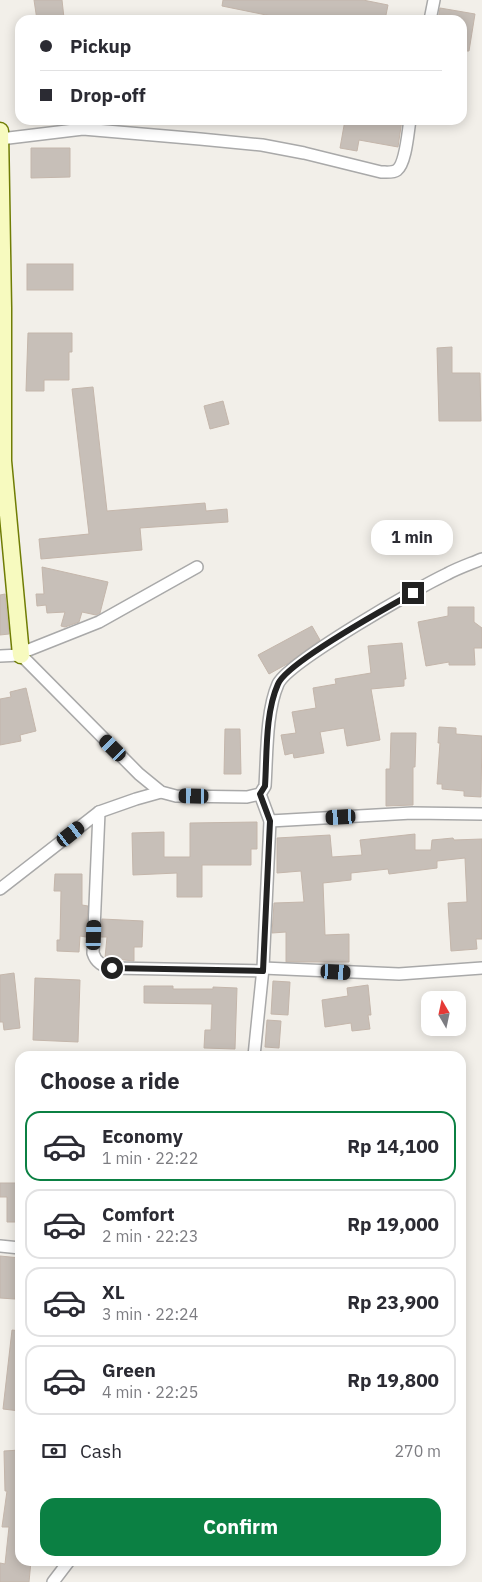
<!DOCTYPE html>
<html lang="en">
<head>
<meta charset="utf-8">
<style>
	:root { --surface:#fff; --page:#f2f2f3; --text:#2b2b33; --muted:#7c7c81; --line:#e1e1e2; --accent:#0b8043 }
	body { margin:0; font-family:"IBM Plex Sans",sans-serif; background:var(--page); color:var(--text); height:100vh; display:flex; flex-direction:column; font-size:19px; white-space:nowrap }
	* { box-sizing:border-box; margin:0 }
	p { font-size:16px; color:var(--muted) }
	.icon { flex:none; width:28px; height:28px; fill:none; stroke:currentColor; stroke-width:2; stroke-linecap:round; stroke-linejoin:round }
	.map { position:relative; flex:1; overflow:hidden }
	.details { position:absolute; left:15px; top:1051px; width:451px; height:515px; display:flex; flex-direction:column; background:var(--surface); border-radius:15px; box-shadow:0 2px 12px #0003 }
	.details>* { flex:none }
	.banner { position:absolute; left:15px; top:15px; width:452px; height:110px; border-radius:15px; box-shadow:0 2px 12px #0003; display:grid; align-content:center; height:110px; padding:0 25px; background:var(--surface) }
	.needle { width:32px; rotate:351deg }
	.tools { position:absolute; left:421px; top:991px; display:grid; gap:10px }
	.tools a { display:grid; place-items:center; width:45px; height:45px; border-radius:10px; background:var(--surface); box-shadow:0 2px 12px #0003; font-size:25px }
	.end { position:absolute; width:22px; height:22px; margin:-11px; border:6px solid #222; background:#fff; box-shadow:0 0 0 2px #fff }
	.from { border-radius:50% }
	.bubble { position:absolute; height:35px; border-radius:15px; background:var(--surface); box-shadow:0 2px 12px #0003; font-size:16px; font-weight:800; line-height:35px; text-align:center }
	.car { position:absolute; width:15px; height:30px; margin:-15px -8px; border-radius:6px; box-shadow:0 0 4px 1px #0007; background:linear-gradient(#222 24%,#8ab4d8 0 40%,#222 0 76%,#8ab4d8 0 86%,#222 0) }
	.banner b { display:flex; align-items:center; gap:18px; height:48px; font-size:19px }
	.banner b+b { border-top:1px solid var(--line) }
	.banner i { width:12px; height:12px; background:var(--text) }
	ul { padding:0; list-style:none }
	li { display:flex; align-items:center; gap:15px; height:70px; margin:0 10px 8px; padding:0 15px; border:2px solid var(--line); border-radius:15px }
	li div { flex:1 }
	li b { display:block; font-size:19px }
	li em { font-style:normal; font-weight:800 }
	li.selected { border-color:var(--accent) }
	li>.icon { width:45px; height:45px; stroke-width:1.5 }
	h2 { padding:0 25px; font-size:22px; line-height:60px }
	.pay { display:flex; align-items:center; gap:12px; height:55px; padding:0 25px; font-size:19px }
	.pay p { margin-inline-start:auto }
	.cta { display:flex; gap:10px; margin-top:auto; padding:10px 25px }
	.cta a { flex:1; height:58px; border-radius:15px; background:var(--accent); color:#fff; font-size:20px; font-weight:800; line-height:58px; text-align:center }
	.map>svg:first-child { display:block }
</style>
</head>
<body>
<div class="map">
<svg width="482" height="1582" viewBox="0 0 482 1582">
	<rect width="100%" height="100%" fill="#f2efe9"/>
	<g fill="#c7bfb8" stroke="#c4b6ab">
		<polygon points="34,0 62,0 64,18 37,20"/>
		<polygon points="223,0 363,0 388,5 385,20 281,20 281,18 222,6"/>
		<polygon points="440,8 475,14 469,51 462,51 462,20 438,20"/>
		<polygon points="345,120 402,120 398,147 359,140 357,151 340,148"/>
		<polygon points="31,148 70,148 70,177 31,178"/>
		<rect x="27" y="264" width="46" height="26"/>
		<polygon points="28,333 72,333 72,352 69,352 69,380 44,380 44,391 26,391"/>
		<polygon points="452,347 452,373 480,373 481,421 439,421 437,348"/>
		<polygon points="93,387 107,511 205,503 206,511 227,509 228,522 140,528 142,550 41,559 39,539 89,534 72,389"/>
		<polygon points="223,401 229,424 210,429 204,406"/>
		<polygon points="42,567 108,582 100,613 96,615 82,612 79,622 65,627 61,626 65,612 47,613 46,605 37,606 36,594 44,594"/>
		<polygon points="5,594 9,634 0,635 0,595"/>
		<polygon points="448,607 474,607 474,622 482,628 482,648 474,648 475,665 449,665 449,662 426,666 418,622 448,616"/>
		<polygon points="312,626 320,640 287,664 269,674 258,655"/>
		<polygon points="402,643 406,679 404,679 404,686 371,689 380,740 347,746 344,728 320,732 324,753 294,758 293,753 285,755 281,735 296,733 292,712 316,708 313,688 336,684 335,679 371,673 368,646"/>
		<polygon points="26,688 36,731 20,735 21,741 0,745 0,699 11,697 10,692"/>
		<polygon points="439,727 456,728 456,734 482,736 481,797 464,796 464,791 442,789 442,784 437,784 440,743 438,743"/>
		<polygon points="225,729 240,729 241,774 224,774"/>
		<polygon points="391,733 416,733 415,767 413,767 413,805 386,806 386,769 390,769"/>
		<polygon points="257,822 257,849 251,849 251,865 202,865 202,897 177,897 177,873 133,875 132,833 164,832 164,857 190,857 190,823"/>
		<polygon points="415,834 415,850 431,850 432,840 453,838 454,840 482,839 482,939 476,939 477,949 451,951 448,903 467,902 465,858 437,861 437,868 389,874 388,869 351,873 351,880 323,883 325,935 349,934 349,962 286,962 286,932 272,933 274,903 304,902 301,871 277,873 277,838 330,835 332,857 362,855 360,840"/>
		<polygon points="55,874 82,874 82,905 88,906 86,937 80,936 79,952 57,951 57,940 60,940 61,891 54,891"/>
		<polygon points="102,919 143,921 142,947 134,947 134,961 105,958 107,937 101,937"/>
		<polygon points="14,973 20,1028 4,1030 3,1022 0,1022 0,975"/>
		<polygon points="35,978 80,980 78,1042 33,1040"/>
		<polygon points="273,981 290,982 288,1015 271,1014"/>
		<polygon points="368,985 371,1015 368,1015 370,1029 352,1031 351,1023 325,1027 322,1000 348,996 347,988"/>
		<polygon points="144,986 173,986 173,989 213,989 213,987 237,988 235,1049 204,1048 205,1030 211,1030 212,1004 144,1003"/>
		<polygon points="267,1020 281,1021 279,1048 265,1047"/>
		<polygon points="0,1183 20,1183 20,1222 7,1222 7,1197 0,1197"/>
		<polygon points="0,1256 20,1258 20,1288 16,1287 15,1299 0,1298"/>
		<polygon points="12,1330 20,1331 20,1411 3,1409"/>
		<polygon points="20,1450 20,1561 31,1561 29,1582 0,1582 0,1563 5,1564 9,1527 2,1527 7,1491 5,1491 4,1451"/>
	</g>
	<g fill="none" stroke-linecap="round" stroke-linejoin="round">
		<g stroke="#a9a9a9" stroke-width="14">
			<g id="street">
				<polyline points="430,20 434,0"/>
				<path d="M0,139L83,129L200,139L262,145L304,153L381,172C387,172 393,173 397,170C406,163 408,131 410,120"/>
				<polyline points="21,653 99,622 197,567"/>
				<path d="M0,656L21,655L139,774L161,792L176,796L247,797L260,794L265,786C267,756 266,711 278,684C288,662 419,587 447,574C458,568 470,564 482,559"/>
				<path d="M99,812L93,953C96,963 103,966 112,968L263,971"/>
				<polyline points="270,821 412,813 482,814"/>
				<polyline points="0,889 99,812 136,799 161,792"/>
				<polyline points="263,968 399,974 482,968"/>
				<polyline points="254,1056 263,968 270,821 260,794"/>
				<polyline points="0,1246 20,1248"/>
				<polyline points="53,1582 69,1561"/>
			</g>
		</g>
		<g stroke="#707d05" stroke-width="19">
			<polyline id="secondary" points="0,131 3,308 3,461 21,655"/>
		</g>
		<use href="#street" stroke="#fff" stroke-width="11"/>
		<use href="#secondary" stroke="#f7fabf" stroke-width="16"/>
	</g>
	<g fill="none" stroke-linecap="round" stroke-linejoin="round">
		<path stroke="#222" stroke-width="6" d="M112,968L263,971L270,821L260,794L265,786C267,755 265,713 278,684C287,662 388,607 413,593"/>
	</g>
</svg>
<div class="tools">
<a><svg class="needle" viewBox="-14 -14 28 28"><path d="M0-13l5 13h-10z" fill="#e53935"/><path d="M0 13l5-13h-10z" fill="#7c7c81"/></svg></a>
</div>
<i class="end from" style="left:112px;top:968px"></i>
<i class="end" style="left:413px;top:593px"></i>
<div class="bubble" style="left:371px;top:520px;width:82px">1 min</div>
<i class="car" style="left:113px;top:748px;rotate:315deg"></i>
<i class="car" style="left:194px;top:796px;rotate:271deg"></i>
<i class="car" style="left:341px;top:817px;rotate:267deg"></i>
<i class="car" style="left:71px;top:834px;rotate:52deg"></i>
<i class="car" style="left:94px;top:935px;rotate:2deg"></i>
<i class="car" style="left:336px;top:972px;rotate:93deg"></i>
<div class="banner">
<b><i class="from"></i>Pickup</b>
<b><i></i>Drop-off</b>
</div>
<section class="details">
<h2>Choose a ride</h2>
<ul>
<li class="selected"><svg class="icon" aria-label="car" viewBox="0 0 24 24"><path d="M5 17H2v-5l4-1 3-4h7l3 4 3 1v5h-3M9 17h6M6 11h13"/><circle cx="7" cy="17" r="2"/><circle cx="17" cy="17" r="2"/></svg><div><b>Economy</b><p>1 min · 22:22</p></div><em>Rp 14,100</em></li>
<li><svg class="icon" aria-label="car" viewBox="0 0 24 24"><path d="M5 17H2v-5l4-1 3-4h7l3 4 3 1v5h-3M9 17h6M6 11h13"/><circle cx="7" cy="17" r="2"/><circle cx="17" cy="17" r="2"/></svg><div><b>Comfort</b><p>2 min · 22:23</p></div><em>Rp 19,000</em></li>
<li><svg class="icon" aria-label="car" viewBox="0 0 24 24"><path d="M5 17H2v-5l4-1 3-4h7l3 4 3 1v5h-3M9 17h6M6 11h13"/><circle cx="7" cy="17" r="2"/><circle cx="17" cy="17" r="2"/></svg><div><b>XL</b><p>3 min · 22:24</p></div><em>Rp 23,900</em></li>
<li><svg class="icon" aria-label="car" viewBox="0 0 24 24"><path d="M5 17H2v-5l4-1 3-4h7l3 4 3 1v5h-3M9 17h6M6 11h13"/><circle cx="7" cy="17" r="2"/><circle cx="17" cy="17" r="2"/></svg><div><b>Green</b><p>4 min · 22:25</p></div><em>Rp 19,800</em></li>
</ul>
<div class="pay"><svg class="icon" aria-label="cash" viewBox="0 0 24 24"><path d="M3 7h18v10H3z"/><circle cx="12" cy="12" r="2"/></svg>Cash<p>270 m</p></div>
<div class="cta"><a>Confirm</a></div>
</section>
</div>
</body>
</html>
